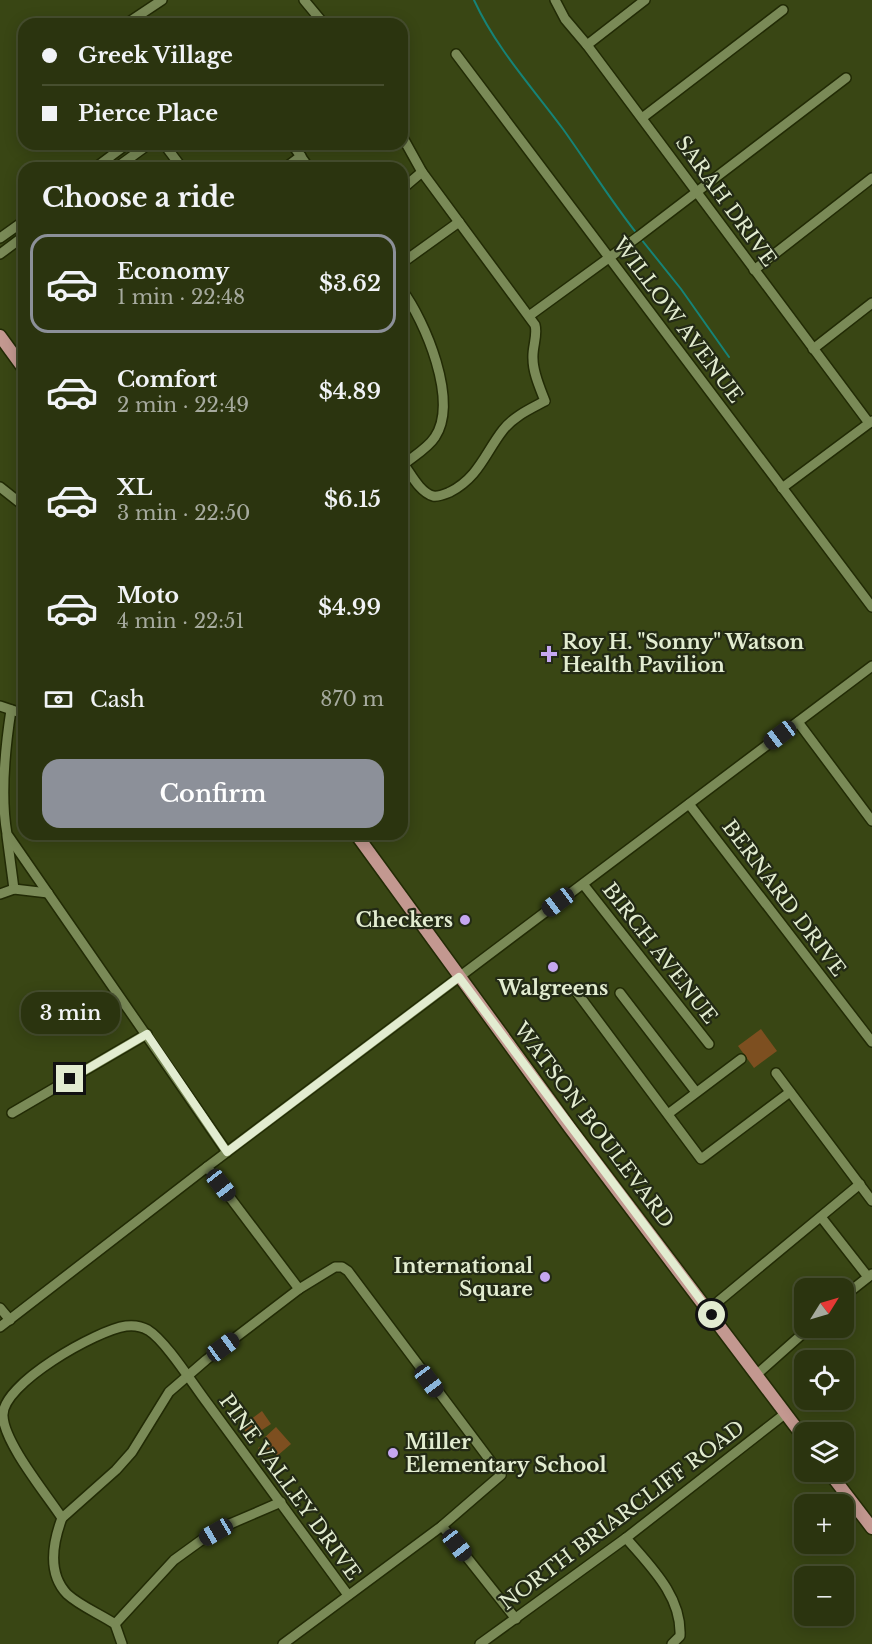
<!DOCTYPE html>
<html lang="en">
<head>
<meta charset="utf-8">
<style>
	:root { --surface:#2b340f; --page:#333c18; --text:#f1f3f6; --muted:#a6aa9e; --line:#474f2f; --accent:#8c9099 }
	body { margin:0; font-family:"Libre Baskerville",serif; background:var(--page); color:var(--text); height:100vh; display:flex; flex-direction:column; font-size:22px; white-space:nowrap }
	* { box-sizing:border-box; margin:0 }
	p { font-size:20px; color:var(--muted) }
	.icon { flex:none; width:33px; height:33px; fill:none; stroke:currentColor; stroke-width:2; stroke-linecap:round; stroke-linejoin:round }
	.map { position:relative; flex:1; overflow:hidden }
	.details { position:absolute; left:18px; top:162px; width:390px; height:678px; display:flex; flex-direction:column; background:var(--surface); border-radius:18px; box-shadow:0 3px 15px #0003,0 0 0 2px var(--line) }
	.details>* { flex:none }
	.guide { position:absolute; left:18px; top:18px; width:390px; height:132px; border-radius:18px; box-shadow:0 3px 15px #0003,0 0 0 2px var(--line); display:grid; align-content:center; height:132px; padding:0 24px; background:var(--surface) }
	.needle { width:39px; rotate:53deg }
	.fabs { position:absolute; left:794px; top:1278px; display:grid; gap:12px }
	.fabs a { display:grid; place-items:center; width:60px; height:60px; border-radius:12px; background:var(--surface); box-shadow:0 3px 15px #0003,0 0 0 2px var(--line); font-size:30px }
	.end { position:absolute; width:27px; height:27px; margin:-14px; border:8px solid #e2ecd0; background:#111; box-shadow:0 0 0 3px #111 }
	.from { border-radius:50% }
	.bubble { position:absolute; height:42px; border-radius:18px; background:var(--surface); box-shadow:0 3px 15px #0003,0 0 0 2px var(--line); font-size:20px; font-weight:600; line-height:42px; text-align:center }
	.car { position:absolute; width:18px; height:36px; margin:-18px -9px; border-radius:8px; box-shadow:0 0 4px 2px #0007; background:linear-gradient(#222 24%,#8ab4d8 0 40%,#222 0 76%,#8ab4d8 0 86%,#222 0) }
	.guide b { display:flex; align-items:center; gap:21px; height:57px; font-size:22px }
	.guide b+b { border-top:2px solid var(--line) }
	.guide i { width:15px; height:15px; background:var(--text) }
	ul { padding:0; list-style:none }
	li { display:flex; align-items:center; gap:18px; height:99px; margin:0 12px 9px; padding:0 12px; border:3px solid transparent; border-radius:18px }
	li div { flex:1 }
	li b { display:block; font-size:22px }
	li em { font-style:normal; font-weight:600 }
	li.selected { border-color:var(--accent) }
	li>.icon { width:54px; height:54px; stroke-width:1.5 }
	h2 { padding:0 24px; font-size:27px; line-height:72px }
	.pay { display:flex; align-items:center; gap:15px; height:66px; padding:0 24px; font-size:22px }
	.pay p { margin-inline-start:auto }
	.button { display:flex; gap:12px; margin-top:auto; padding:12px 24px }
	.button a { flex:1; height:69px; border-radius:18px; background:var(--accent); color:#fff; font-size:24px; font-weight:600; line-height:69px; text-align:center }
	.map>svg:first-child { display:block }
</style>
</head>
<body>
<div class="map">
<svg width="872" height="1644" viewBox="0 0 872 1644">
	<rect width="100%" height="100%" fill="#394614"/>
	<g fill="#7d4f20">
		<polygon points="761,1029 777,1051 754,1068 738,1046"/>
		<polygon points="262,1411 271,1424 250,1438 242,1426"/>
		<polygon points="276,1427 291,1444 277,1456 273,1450 265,1456 258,1448 266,1443 263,1439"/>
	</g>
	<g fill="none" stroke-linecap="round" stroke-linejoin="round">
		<g stroke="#168377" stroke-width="2">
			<path d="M474,0C496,48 532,87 563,129C588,164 611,201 638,235"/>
			<polyline points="641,239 681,289 729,357"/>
		</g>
		<g stroke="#222b05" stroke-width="12">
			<g id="minor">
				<polyline points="304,0 324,24"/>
				<polyline points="555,0 565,19 587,45 869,423"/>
				<polyline points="126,24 162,0"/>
				<polyline points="587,45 645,0"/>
				<polyline points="456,54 872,607"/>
				<polyline points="642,118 783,10"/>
				<path d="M402,136L422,172L535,325C538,336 532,347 533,359C533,373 540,388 545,401C530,409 514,416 503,430C485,453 479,477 450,492C445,494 439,497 433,496C419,492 410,472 402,462"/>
				<polyline points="164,144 182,168"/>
				<polyline points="292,144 309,168"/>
				<polyline points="95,168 127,144"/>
				<polyline points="116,168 149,144"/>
				<polyline points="285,168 301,156"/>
				<polyline points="402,189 422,172"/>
				<polyline points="0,238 24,221"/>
				<polyline points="0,254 24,236"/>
				<polyline points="402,263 459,222"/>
				<polyline points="754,270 872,178"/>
				<path d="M402,290C425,321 459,401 435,437C428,448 414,456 404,464"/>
				<polyline points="529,316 639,236 846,78"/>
				<polyline points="813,349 872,303"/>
				<polyline points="0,487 24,506"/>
				<polyline points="782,488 872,421"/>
				<polyline points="0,706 24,714"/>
				<path d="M11,710C5,749 0,795 7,834L227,1152"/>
				<polyline points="798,722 872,821"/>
				<polyline points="689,804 872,1042"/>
				<polyline points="7,836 14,889"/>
				<polyline points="583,884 709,1044"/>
				<polyline points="0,894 14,889 48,893"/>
				<polyline points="575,990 701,1159 790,1092"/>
				<polyline points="620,993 696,1092"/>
				<polyline points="776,1073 872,1201"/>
				<polyline points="12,1113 147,1034"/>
				<polyline points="668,1114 741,1059"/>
				<polyline points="207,1167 299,1289"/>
				<polyline points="821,1217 868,1277"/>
				<polyline points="843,1297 872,1274"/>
				<polyline points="0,1308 10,1320"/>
				<polyline points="708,1310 860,1184"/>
				<polyline points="0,1327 207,1167 872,666"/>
				<polyline points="756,1375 809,1328"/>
				<polyline points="62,1518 116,1470 132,1452 169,1392 206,1360 299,1289 335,1267 342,1267 348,1271 501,1475 442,1526 283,1644"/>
				<polyline points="442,1526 516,1619"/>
				<path d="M626,1538C650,1566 682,1596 680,1636L672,1644"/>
				<polyline points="115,1624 174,1560 203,1539 230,1524 281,1502"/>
				<path d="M122,1644L115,1624C100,1614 80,1606 67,1594C47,1573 53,1542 62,1518C47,1495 4,1443 3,1416C1,1384 97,1330 126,1326C134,1325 141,1326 148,1330C166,1341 194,1386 208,1404C255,1468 301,1531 348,1595"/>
				<polyline points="480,1644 626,1538 786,1413"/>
			</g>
		</g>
		<g stroke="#222b05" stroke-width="15">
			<g id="major">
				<polyline points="0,336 24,369"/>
				<polyline points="356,834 570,1128 804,1438"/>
				<polyline points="829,1472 872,1528"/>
			</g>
		</g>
		<use href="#minor" stroke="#7a8a57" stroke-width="9"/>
		<use href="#major" stroke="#c39890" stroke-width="12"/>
	</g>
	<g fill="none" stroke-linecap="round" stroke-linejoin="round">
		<polyline stroke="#e2ecd0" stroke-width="8" points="70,1079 147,1034 227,1152 459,977 712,1315"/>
	</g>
	<g fill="#c5a7f1" stroke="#232a15" stroke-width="2">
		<path d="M546 645h6v6h6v6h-6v6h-6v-6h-6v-6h6z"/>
		<circle cx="465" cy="920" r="6"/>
		<circle cx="553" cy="967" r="6"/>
		<circle cx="545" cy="1277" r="6"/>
		<circle cx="393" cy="1453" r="6"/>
	</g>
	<g text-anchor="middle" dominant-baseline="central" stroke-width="4.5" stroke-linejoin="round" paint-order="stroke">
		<g font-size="20" fill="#e2ecd0" stroke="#232a15">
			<text transform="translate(726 201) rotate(54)">SARAH DRIVE</text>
			<text transform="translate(678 320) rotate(53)">WILLOW AVENUE</text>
			<text transform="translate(784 898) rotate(53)">BERNARD DRIVE</text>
			<text transform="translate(660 953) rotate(52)">BIRCH AVENUE</text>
			<text transform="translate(594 1125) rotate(53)">WATSON BOULEVARD</text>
			<text transform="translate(290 1487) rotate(54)">PINE VALLEY DRIVE</text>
			<text transform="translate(622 1515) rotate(-37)">NORTH BRIARCLIFF ROAD</text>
		</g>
		<g font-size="20" font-weight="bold" fill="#e2ecd0" stroke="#232a15" text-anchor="start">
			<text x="562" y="642">Roy H. "Sonny" Watson<tspan x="562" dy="23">Health Pavilion</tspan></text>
			<text x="453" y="920" text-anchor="end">Checkers</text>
			<text x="553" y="988" text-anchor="middle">Walgreens</text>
			<text x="533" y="1266" text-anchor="end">International<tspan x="533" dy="23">Square</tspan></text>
			<text x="405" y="1442">Miller<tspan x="405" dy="23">Elementary School</tspan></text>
		</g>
	</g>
</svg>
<div class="fabs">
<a><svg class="needle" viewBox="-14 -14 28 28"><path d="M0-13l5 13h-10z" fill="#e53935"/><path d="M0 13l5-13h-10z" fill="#a6aa9e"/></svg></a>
<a><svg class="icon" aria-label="locate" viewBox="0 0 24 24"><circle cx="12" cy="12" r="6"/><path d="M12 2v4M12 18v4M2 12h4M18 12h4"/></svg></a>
<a><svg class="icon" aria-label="layers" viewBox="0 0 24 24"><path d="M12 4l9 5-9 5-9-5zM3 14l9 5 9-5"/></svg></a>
<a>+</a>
<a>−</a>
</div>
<i class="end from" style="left:712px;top:1315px"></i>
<i class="end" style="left:70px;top:1079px"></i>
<div class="bubble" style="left:21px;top:992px;width:99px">3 min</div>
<i class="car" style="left:780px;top:735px;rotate:233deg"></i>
<i class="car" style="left:558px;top:902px;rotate:233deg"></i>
<i class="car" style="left:221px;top:1185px;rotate:142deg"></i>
<i class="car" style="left:223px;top:1347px;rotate:54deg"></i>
<i class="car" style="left:429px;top:1381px;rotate:143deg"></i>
<i class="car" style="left:216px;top:1532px;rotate:240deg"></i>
<i class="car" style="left:457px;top:1545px;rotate:142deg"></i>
<div class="guide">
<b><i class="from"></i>Greek Village</b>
<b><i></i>Pierce Place</b>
</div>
<section class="details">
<h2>Choose a ride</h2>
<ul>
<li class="selected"><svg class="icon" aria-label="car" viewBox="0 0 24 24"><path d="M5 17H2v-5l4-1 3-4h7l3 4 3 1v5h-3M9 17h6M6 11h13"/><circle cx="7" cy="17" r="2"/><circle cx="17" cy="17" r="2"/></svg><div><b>Economy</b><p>1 min · 22:48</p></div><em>$3.62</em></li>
<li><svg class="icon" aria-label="car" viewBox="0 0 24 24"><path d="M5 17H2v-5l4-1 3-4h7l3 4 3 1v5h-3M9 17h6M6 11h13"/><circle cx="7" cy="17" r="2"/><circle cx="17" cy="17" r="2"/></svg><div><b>Comfort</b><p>2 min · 22:49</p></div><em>$4.89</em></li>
<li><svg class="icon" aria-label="car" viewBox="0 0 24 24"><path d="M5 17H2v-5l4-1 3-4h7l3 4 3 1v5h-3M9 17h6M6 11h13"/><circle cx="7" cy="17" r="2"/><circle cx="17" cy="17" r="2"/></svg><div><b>XL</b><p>3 min · 22:50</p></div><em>$6.15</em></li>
<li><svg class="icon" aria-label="car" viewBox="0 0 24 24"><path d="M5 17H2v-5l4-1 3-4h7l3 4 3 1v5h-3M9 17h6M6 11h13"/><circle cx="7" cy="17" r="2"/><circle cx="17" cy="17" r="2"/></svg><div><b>Moto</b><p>4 min · 22:51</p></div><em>$4.99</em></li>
</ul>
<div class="pay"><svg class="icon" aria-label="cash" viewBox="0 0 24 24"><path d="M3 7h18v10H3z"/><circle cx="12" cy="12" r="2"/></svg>Cash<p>870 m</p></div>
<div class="button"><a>Confirm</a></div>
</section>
</div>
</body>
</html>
